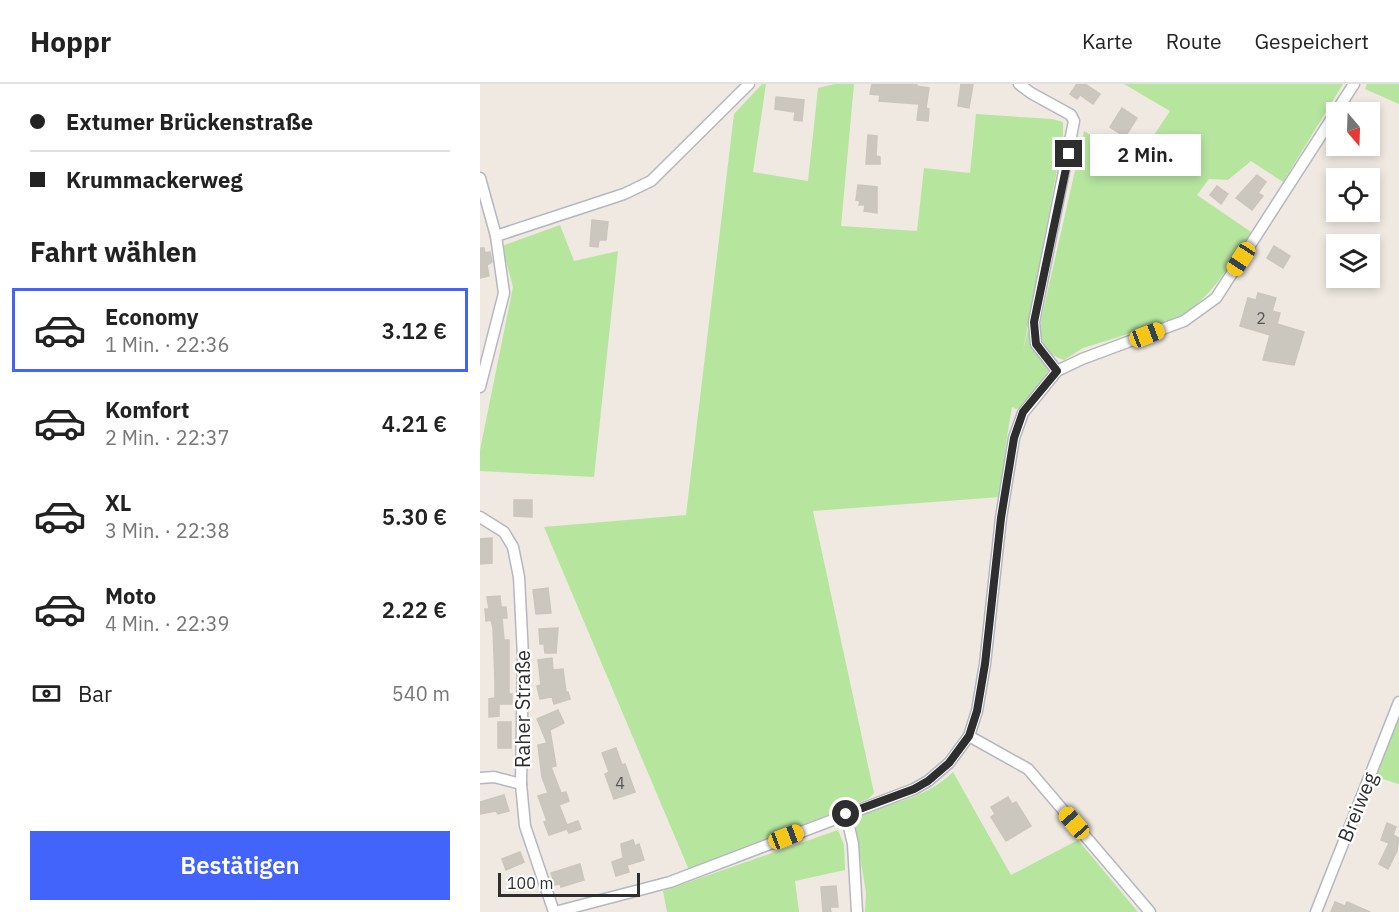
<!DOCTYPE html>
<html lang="de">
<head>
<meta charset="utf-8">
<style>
	:root { --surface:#fff; --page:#f2f2f2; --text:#222; --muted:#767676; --line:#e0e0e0; --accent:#4264fb }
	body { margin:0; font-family:"IBM Plex Sans",sans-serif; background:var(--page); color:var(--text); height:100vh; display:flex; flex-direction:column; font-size:22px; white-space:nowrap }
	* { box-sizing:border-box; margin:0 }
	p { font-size:20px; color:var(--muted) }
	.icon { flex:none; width:33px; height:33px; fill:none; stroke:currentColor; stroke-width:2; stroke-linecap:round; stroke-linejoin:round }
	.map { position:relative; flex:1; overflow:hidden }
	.sheet { display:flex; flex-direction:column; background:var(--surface); width:480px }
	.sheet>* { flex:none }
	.guide { display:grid; align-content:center; height:132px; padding:0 30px; background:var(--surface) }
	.needle { width:39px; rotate:161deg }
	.fabs { position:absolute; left:846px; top:18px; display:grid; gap:12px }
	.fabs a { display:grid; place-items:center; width:54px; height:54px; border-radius:0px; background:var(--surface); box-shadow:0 3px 9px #0003; font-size:30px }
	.scale { position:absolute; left:18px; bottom:15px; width:142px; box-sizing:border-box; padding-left:6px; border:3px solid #2e2e2e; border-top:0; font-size:16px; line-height:21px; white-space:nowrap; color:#2e2e2e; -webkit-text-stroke:4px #fff; paint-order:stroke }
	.end { position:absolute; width:27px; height:27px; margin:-14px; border:8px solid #2e2e2e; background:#fff; box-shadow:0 0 0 3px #fff }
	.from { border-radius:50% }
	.bubble { position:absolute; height:42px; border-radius:0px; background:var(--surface); box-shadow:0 3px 9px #0003; font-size:20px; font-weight:600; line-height:42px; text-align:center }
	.car { position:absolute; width:18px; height:36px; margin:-18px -9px; border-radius:8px; box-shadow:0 0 4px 2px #0007; background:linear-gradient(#f5c518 24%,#345 0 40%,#f5c518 0 76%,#345 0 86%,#f5c518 0) }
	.guide b { display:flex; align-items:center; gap:21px; height:57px; font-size:22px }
	.guide b+b { border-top:2px solid var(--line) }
	.guide i { width:15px; height:15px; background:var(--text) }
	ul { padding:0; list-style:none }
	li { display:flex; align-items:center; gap:18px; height:84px; margin:0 12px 9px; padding:0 18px; border:3px solid transparent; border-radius:0px }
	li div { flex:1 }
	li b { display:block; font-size:22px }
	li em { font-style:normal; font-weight:600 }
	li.active { border-color:var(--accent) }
	li>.icon { width:54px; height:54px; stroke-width:1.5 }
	h2 { padding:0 30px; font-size:27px; line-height:72px }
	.pay { display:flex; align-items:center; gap:15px; height:66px; padding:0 30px; font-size:22px }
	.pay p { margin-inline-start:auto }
	.cta { display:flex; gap:12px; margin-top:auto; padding:12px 30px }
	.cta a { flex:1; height:69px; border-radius:0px; background:var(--accent); color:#fff; font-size:24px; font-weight:600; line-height:69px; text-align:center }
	header { display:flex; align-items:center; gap:36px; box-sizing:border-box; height:84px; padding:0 30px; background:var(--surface); border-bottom:2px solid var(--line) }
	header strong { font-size:28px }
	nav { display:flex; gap:33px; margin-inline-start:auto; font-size:21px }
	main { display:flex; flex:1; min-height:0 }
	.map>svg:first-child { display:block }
</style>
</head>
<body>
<header>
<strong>Hoppr</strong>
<nav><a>Karte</a><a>Route</a><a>Gespeichert</a></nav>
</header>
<main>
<section class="sheet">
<div class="guide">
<b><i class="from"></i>Extumer Brückenstraße</b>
<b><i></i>Krummackerweg</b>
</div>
<h2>Fahrt wählen</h2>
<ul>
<li class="active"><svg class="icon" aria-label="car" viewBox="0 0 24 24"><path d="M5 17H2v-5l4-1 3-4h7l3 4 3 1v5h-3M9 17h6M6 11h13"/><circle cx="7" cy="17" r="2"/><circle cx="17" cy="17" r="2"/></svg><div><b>Economy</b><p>1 Min. · 22:36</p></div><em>3.12 €</em></li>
<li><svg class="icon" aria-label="car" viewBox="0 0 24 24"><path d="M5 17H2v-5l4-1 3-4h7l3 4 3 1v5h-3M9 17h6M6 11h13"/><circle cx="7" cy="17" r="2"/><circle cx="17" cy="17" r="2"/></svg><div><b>Komfort</b><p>2 Min. · 22:37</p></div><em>4.21 €</em></li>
<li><svg class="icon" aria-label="car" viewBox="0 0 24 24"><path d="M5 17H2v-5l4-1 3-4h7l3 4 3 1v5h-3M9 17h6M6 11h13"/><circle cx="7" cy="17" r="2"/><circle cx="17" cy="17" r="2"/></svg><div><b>XL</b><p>3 Min. · 22:38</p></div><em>5.30 €</em></li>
<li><svg class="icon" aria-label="car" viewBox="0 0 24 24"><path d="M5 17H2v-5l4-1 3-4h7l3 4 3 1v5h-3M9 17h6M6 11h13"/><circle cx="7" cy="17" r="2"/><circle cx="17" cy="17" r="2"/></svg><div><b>Moto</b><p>4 Min. · 22:39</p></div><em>2.22 €</em></li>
</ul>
<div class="pay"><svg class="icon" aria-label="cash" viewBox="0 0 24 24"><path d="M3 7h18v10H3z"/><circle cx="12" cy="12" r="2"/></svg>Bar<p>540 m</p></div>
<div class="cta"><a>Bestätigen</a></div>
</section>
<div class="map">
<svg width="919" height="828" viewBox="0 0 919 828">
	<rect width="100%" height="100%" fill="#efe9e1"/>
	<g fill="#b6e59e">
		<polygon points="282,0 286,0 273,88 328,97 338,4 355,0 374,0 361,142 437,147 444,84 490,89 496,30 572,35 583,38 583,54 543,267 549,241 562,275 569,286 542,323 536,325 532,323 526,359 520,413 333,427 394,709 388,715 209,786 64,443 206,431 254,30"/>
		<path d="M644,0H863L803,98L771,77L748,96L729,95L717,111L771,148C751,179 733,213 700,232C686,239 671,243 656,247L654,246L648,250L603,264L584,276C566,270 562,262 559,245L604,47L656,78L690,27Z"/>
		<polygon points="887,0 919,0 919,20 885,5"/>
		<polygon points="80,141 94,177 138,167 114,393 0,387 0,366 33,203 22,162"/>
		<polygon points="919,632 919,700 896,693"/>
		<path d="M473,688L531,791L598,756L658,828H385L386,808L373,733C408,719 446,715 473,688Z"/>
		<polygon points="358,746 364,761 365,786 315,797 319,828 187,828 183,807"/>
	</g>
	<g fill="#cbc7bf" stroke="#cbc5ba" stroke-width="1.5">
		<polygon points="392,0 437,0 436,2 449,4 446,24 449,25 448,37 437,36 439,20 399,17 400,11 390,10"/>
		<polygon points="481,0 493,0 489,24 478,22"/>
		<polygon points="597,0 605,0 620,10 613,20 600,11 597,15 590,10"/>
		<polygon points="296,13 324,16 322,37 314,36 315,28 295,25"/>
		<polygon points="642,24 657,34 645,53 630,43"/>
		<polygon points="388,51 397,52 396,72 400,73 400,80 386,80"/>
		<polygon points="777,91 786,98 778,109 783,112 772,126 756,114"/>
		<polygon points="378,101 397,103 397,129 384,127 385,121 379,121 380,117 376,116"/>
		<polygon points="737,102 748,110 741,120 730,111"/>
		<polygon points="112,136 128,138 126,156 119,156 118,163 110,162"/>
		<polygon points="794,162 810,172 803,184 787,174"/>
		<polygon points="0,164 4,164 5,169 10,168 12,178 7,181 9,192 0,194"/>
		<polygon points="778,209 796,214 792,227 800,229 797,240 824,248 814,281 783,276 790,251 760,242 768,214 776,216"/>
		<polygon points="34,416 52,416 52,433 34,432"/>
		<polygon points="12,454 12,479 0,480 0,455"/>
		<polygon points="68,504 71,529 56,530 53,506"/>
		<polygon points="20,512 21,523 26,523 27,534 22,534 24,556 29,556 29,610 32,610 32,620 19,620 19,632 9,633 9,615 15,614 15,598 13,544 11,536 6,537 5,525 9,525 7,513"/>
		<polygon points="78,544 76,569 65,569 64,560 60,560 59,545"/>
		<polygon points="72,574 73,586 83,585 86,608 88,608 90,615 74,620 72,613 60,615 57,602 61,601 58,576"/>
		<polygon points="78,626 84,639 70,646 76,682 71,683 81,709 86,708 89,717 79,721 87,741 98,737 101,745 89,749 87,745 69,751 64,738 67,737 58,712 68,709 62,693 58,661 67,659 57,635"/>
		<rect x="18" y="638" width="13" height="26"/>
		<polygon points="136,664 142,681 145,680 155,708 134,715 125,690 129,688 122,669"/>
		<polygon points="24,711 29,727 18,730 16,727 0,730 0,718"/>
		<polygon points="528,713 532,720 536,718 551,742 526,757 511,733 515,730 511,723"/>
		<polygon points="907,739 916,743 913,751 919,754 917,767 908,785 899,780 909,759 901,756"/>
		<polygon points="153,756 155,762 159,760 164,776 147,781 149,788 136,792 132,778 143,774 141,760"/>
		<polygon points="40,768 44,778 26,786 22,775"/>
		<polygon points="100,780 104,796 81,803 80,800 75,801 71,789"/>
		<polygon points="356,802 358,823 350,823 351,828 343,828 341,803"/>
		<polygon points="855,818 865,822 867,818 890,828 851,828"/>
	</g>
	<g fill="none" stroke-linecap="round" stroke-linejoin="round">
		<g stroke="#b4b7c1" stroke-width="13">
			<g id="minor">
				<polyline points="539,0 551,9 591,31 594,37 554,238 556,260 577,287"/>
				<polyline points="0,94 16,152 24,209 0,303"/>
				<polyline points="16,152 144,110 171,97 269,0"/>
				<polyline points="0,433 24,448 33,463 39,493 43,572 41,700 45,742 74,828"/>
				<polyline points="489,652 548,685 670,828"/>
				<polyline points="0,694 14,693 41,700"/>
				<polyline points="366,730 373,760 377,828"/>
				<polyline points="75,828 190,798 434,705 448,697 469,679 489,652 497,627 505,580 521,434 534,354 543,329 577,287 602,275 704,237 736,214 874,0"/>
				<polyline points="836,828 919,618"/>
			</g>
		</g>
		<use href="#minor" stroke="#fff" stroke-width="10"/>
	</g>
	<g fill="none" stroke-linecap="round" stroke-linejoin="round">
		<polyline stroke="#2e2e2e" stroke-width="8" points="366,730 434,705 448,697 469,679 489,652 497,627 505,580 521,434 534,354 543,328 577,287 556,260 554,238 589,70"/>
	</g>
	<g text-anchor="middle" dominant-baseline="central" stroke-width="4.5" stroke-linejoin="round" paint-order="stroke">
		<g font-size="16" fill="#555452">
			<text x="781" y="234">2</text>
			<text x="140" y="699">4</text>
		</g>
		<g font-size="20" fill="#2e2e2e" stroke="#fff">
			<text transform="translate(42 625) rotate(-90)">Raher Straße</text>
			<text transform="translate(877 723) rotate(-68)">Breiweg</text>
		</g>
	</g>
</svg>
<div class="fabs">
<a><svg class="needle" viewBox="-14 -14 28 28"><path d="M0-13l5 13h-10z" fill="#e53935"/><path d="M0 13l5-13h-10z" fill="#767676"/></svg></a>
<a><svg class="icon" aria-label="locate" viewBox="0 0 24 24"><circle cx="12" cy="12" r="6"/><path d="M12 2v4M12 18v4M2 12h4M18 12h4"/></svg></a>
<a><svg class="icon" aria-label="layers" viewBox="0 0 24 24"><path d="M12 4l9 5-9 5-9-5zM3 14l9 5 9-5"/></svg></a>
</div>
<div class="scale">100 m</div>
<i class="end from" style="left:366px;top:730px"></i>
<i class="end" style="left:589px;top:70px"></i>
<div class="bubble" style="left:610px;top:50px;width:111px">2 Min.</div>
<i class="car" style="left:761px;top:175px;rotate:213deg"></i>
<i class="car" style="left:667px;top:251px;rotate:69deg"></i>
<i class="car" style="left:594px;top:739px;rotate:319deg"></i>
<i class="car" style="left:306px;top:753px;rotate:69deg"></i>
</div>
</main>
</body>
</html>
